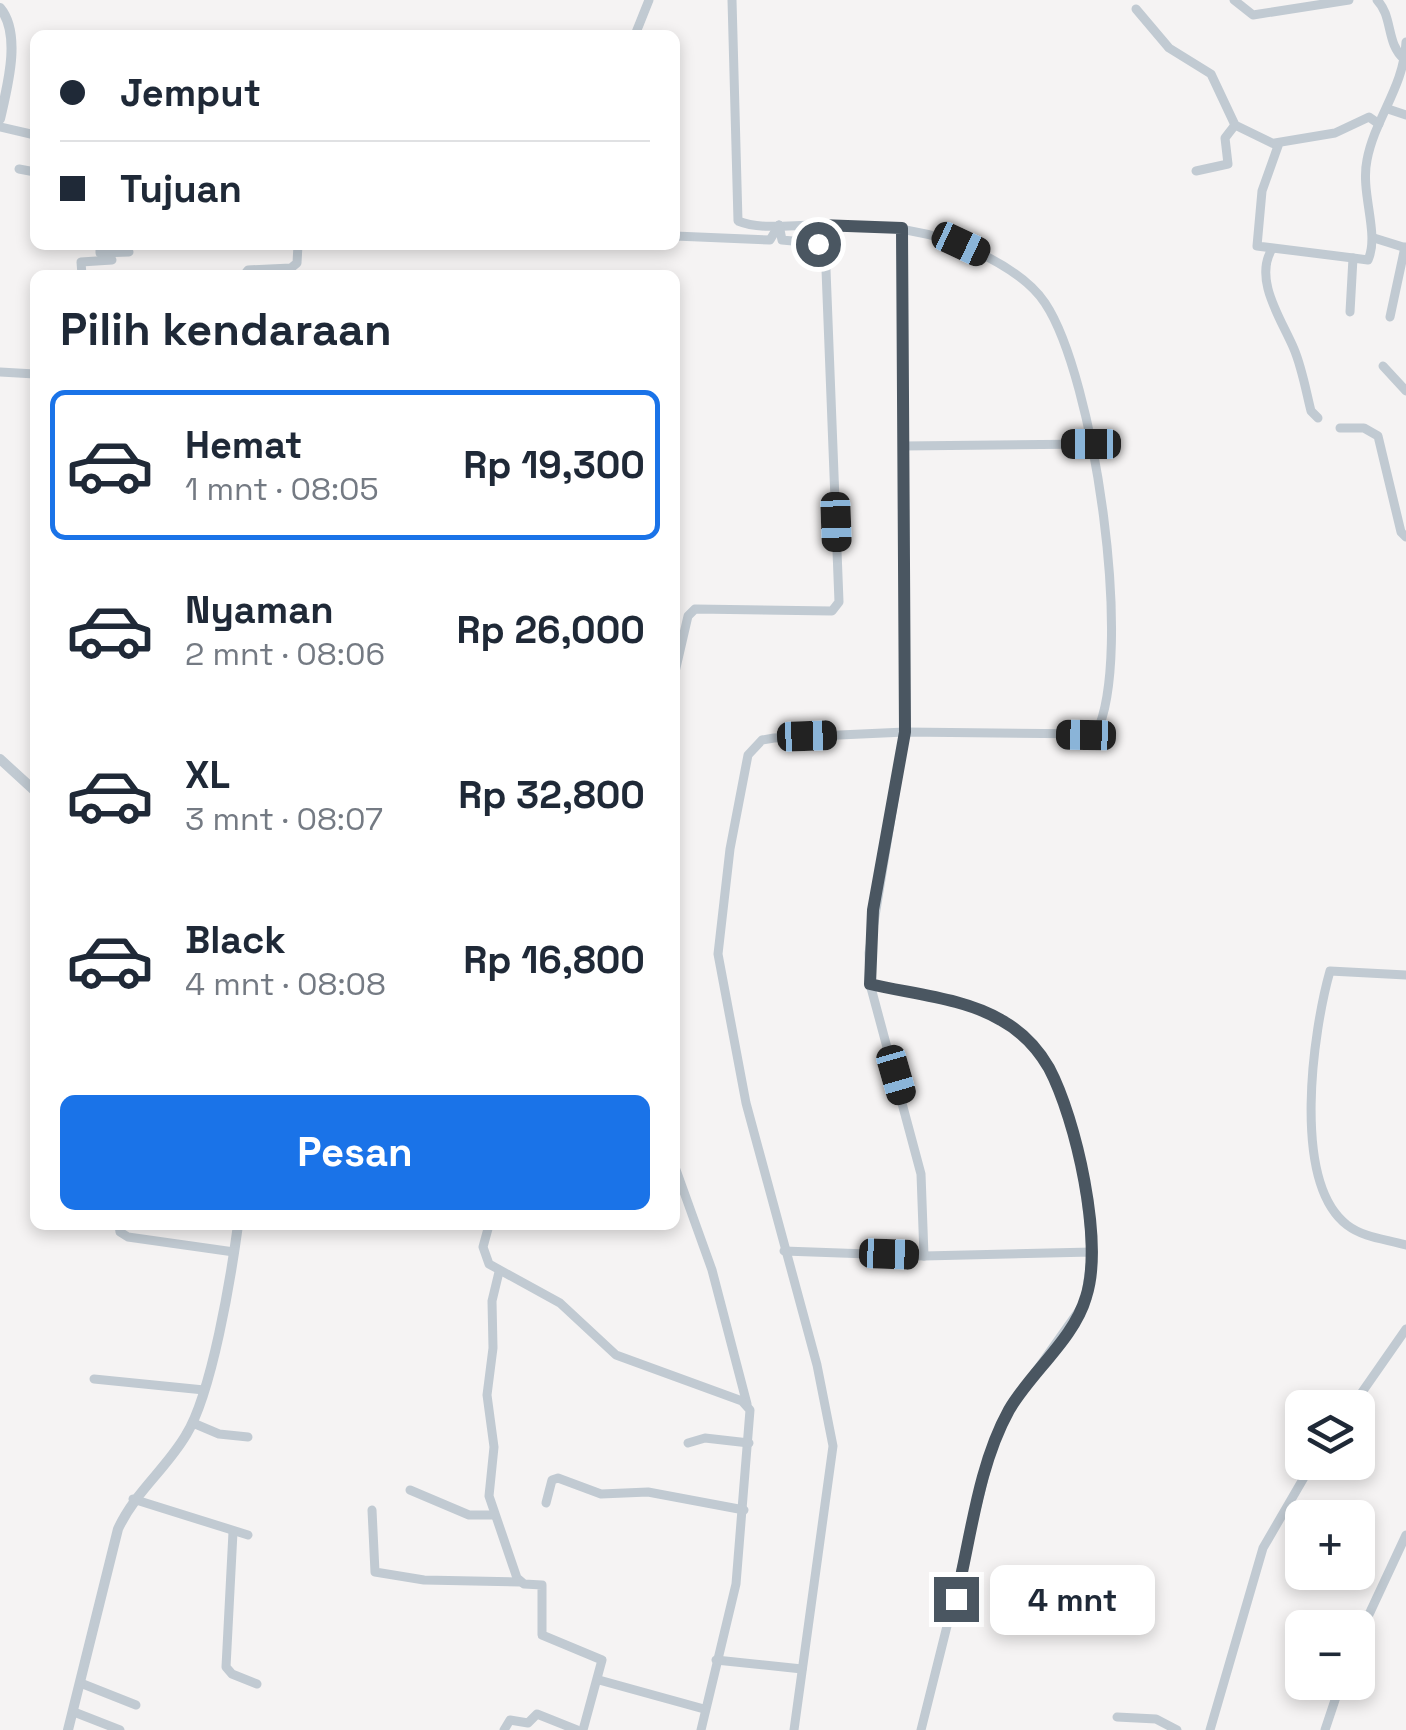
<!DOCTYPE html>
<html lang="id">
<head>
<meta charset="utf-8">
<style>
	:root { --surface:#fff; --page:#f2f2f3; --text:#1f2937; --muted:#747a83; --line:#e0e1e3; --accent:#1a73e8 }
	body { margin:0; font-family:"Space Grotesk",sans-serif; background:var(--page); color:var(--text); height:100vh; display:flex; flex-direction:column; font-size:38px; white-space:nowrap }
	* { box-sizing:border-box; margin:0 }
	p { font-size:32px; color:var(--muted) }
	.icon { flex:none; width:55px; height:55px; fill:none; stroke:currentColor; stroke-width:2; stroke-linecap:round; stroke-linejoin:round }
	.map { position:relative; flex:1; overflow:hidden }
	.drawer { position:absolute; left:30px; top:270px; width:650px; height:960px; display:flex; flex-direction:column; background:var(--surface); border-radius:15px; box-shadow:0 5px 15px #0003 }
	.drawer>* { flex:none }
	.hud { position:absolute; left:30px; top:30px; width:650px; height:220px; border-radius:15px; box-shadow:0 5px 15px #0003; display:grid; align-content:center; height:220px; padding:0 30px; background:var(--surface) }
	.fabs { position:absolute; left:1285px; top:1390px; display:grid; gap:20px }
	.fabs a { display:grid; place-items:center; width:90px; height:90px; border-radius:15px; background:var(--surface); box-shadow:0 5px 15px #0003; font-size:50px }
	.end { position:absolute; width:45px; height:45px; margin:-22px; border:12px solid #4a5661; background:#fff; box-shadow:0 0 0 5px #fff }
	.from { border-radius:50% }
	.bubble { position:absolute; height:70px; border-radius:15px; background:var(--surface); box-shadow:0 5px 15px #0003; font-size:32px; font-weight:600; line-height:70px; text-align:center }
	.car { position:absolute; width:30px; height:60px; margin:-30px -15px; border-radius:12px; box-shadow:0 0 8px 2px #0007; background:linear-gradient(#222 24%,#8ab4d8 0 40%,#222 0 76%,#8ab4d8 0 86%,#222 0) }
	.hud b { display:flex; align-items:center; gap:35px; height:95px; font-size:38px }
	.hud b+b { border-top:2px solid var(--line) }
	.hud i { width:25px; height:25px; background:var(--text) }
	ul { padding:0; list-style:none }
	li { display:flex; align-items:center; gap:30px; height:150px; margin:0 20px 15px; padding:0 10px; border:5px solid transparent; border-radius:15px }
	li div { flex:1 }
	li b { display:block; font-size:38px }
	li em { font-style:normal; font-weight:600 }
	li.active { border-color:var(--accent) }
	li>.icon { width:90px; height:90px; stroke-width:1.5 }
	h2 { padding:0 30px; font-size:45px; line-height:120px }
	.primary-button { display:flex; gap:20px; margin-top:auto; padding:20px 30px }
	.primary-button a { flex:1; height:115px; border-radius:15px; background:var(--accent); color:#fff; font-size:40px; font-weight:600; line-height:115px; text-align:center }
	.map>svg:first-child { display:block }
</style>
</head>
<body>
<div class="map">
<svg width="1406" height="1730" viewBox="0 0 1406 1730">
	<rect width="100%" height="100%" fill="#f5f3f3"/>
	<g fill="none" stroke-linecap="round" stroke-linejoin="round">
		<g stroke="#c1cad2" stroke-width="9">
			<path d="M732,0L738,221C760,230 791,225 814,225C865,225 917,226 964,246C992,258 1028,277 1045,303C1094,376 1135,654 1096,734L905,732L774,738L762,740L748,755L730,849L718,954L746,1103L817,1365L833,1446L794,1730"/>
			<polyline points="1234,0 1253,15 1349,0"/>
			<path d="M1377,0C1393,16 1386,44 1404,59"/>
			<polyline points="1136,9 1169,48 1211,74 1235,125 1278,146 1262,191 1257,246 1353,258"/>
			<polyline points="635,35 649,0"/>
			<polyline points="1388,109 1406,115"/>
			<polyline points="0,127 35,135"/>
			<polyline points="1275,143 1335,133 1369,117 1379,124"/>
			<polyline points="19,169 35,172"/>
			<polyline points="1196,171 1228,164 1225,138 1235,125"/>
			<polyline points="902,228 905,732 869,953 870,984 921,1174 924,1256 1092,1252 1085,1302 1010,1408 992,1446 921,1730"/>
			<polyline points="675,236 770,240 779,225"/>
			<polyline points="1374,238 1406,248"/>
			<polyline points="100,245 100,253 129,252"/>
			<path d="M1272,249C1253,280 1282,320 1294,349C1302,368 1306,391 1311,411L1318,418"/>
			<polyline points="82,275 81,262 112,260"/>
			<polyline points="244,275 248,270 291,268 297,263 298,245"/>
			<polyline points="644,275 652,275"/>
			<path d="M1350,312L1353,258L1368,260C1380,234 1360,193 1367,160C1375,118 1404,87 1406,42"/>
			<polyline points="1390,317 1405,247"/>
			<polyline points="1383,366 1406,391"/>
			<polyline points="0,372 35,374"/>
			<polyline points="1340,428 1364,428 1378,436 1401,532 1406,537"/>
			<polyline points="904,446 1091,444"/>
			<polyline points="675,672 688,616 695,609 832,611 839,602 825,244 782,240 779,225"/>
			<path d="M1406,975L1330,971C1313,1031 1291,1182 1347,1225C1364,1238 1386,1239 1406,1245"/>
			<path d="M870,984C911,993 958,998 997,1018C1074,1057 1084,1176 1092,1252"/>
			<polyline points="675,1167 712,1270 747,1404"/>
			<polyline points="119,1225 120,1232 128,1237 234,1252"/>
			<polyline points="489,1225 483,1247 489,1264 560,1303 616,1355 742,1401 750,1410 736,1584 701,1730"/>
			<polyline points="784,1251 924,1256"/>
			<polyline points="499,1272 492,1301 493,1348 487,1395 494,1447 489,1496 517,1578 524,1584 542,1585 542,1635 602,1660 583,1730"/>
			<polyline points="94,1379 204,1390"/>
			<polyline points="1351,1408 1406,1329"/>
			<polyline points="193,1423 219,1434 248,1437"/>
			<polyline points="688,1443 705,1438 749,1443"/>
			<polyline points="410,1490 469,1515 493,1515"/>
			<polyline points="133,1499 248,1535"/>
			<polyline points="546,1503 552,1480 558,1478 601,1494 648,1492 744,1510"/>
			<polyline points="372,1510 375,1572 424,1580 520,1582"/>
			<polyline points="233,1532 226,1667 232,1674 257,1684"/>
			<polyline points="1358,1638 1406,1535"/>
			<polyline points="716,1660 802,1669"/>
			<polyline points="599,1680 704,1709"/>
			<polyline points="83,1684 136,1705"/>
			<polyline points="74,1712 120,1730"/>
			<polyline points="1117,1717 1156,1719 1177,1730"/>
			<polyline points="504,1730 510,1720 528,1723 537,1714 577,1730"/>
			<polyline points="1210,1730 1263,1548 1313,1462"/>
			<polyline points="1325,1730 1341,1682"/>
		</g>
		<g stroke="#c1cad2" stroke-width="10">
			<path d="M0,8C22,34 7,88 0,119"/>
			<polyline points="0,759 35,791"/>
			<path d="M68,1730L118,1529C135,1492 166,1469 186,1435C212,1393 231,1277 238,1225"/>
		</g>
	</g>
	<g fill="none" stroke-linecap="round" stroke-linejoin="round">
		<path stroke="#4a5661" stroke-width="12" d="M818,244H825L820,225L902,228L905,732L873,910L870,984C912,994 964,998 1001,1020C1021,1031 1038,1049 1049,1068C1076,1119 1104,1242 1086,1297C1074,1339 1031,1372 1009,1410C978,1466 971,1537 956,1599"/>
	</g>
</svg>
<div class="fabs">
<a><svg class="icon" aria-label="layers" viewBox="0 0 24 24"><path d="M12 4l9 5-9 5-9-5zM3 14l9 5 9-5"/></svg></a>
<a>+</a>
<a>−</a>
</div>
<i class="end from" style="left:818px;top:244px"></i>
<i class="end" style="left:956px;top:1599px"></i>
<div class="bubble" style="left:990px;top:1565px;width:165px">4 mnt</div>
<i class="car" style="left:961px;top:244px;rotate:115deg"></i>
<i class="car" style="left:1091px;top:444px;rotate:270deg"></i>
<i class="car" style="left:836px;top:522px;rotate:178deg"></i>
<i class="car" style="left:1086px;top:735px;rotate:271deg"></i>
<i class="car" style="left:807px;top:736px;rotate:88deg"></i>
<i class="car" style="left:896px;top:1075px;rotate:164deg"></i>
<i class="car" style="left:889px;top:1254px;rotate:92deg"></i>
<div class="hud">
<b><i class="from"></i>Jemput</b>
<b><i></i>Tujuan</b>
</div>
<section class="drawer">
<h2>Pilih kendaraan</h2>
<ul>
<li class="active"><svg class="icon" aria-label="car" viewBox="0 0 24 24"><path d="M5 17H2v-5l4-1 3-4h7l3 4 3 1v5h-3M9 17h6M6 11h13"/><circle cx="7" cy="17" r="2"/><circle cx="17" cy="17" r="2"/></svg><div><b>Hemat</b><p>1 mnt · 08:05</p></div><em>Rp 19,300</em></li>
<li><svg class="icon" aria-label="car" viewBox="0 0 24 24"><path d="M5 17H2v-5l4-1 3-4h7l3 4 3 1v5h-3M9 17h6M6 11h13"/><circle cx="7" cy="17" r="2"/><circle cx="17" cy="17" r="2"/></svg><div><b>Nyaman</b><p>2 mnt · 08:06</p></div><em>Rp 26,000</em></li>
<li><svg class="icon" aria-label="car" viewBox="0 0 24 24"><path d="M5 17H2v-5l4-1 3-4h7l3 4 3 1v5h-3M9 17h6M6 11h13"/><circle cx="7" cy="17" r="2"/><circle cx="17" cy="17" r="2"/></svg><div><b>XL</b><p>3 mnt · 08:07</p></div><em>Rp 32,800</em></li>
<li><svg class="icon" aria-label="car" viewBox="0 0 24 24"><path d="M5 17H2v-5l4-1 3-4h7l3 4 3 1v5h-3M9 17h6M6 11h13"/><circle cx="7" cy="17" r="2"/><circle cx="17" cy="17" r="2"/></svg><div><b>Black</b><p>4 mnt · 08:08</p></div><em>Rp 16,800</em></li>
</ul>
<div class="primary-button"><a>Pesan</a></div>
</section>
</div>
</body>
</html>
